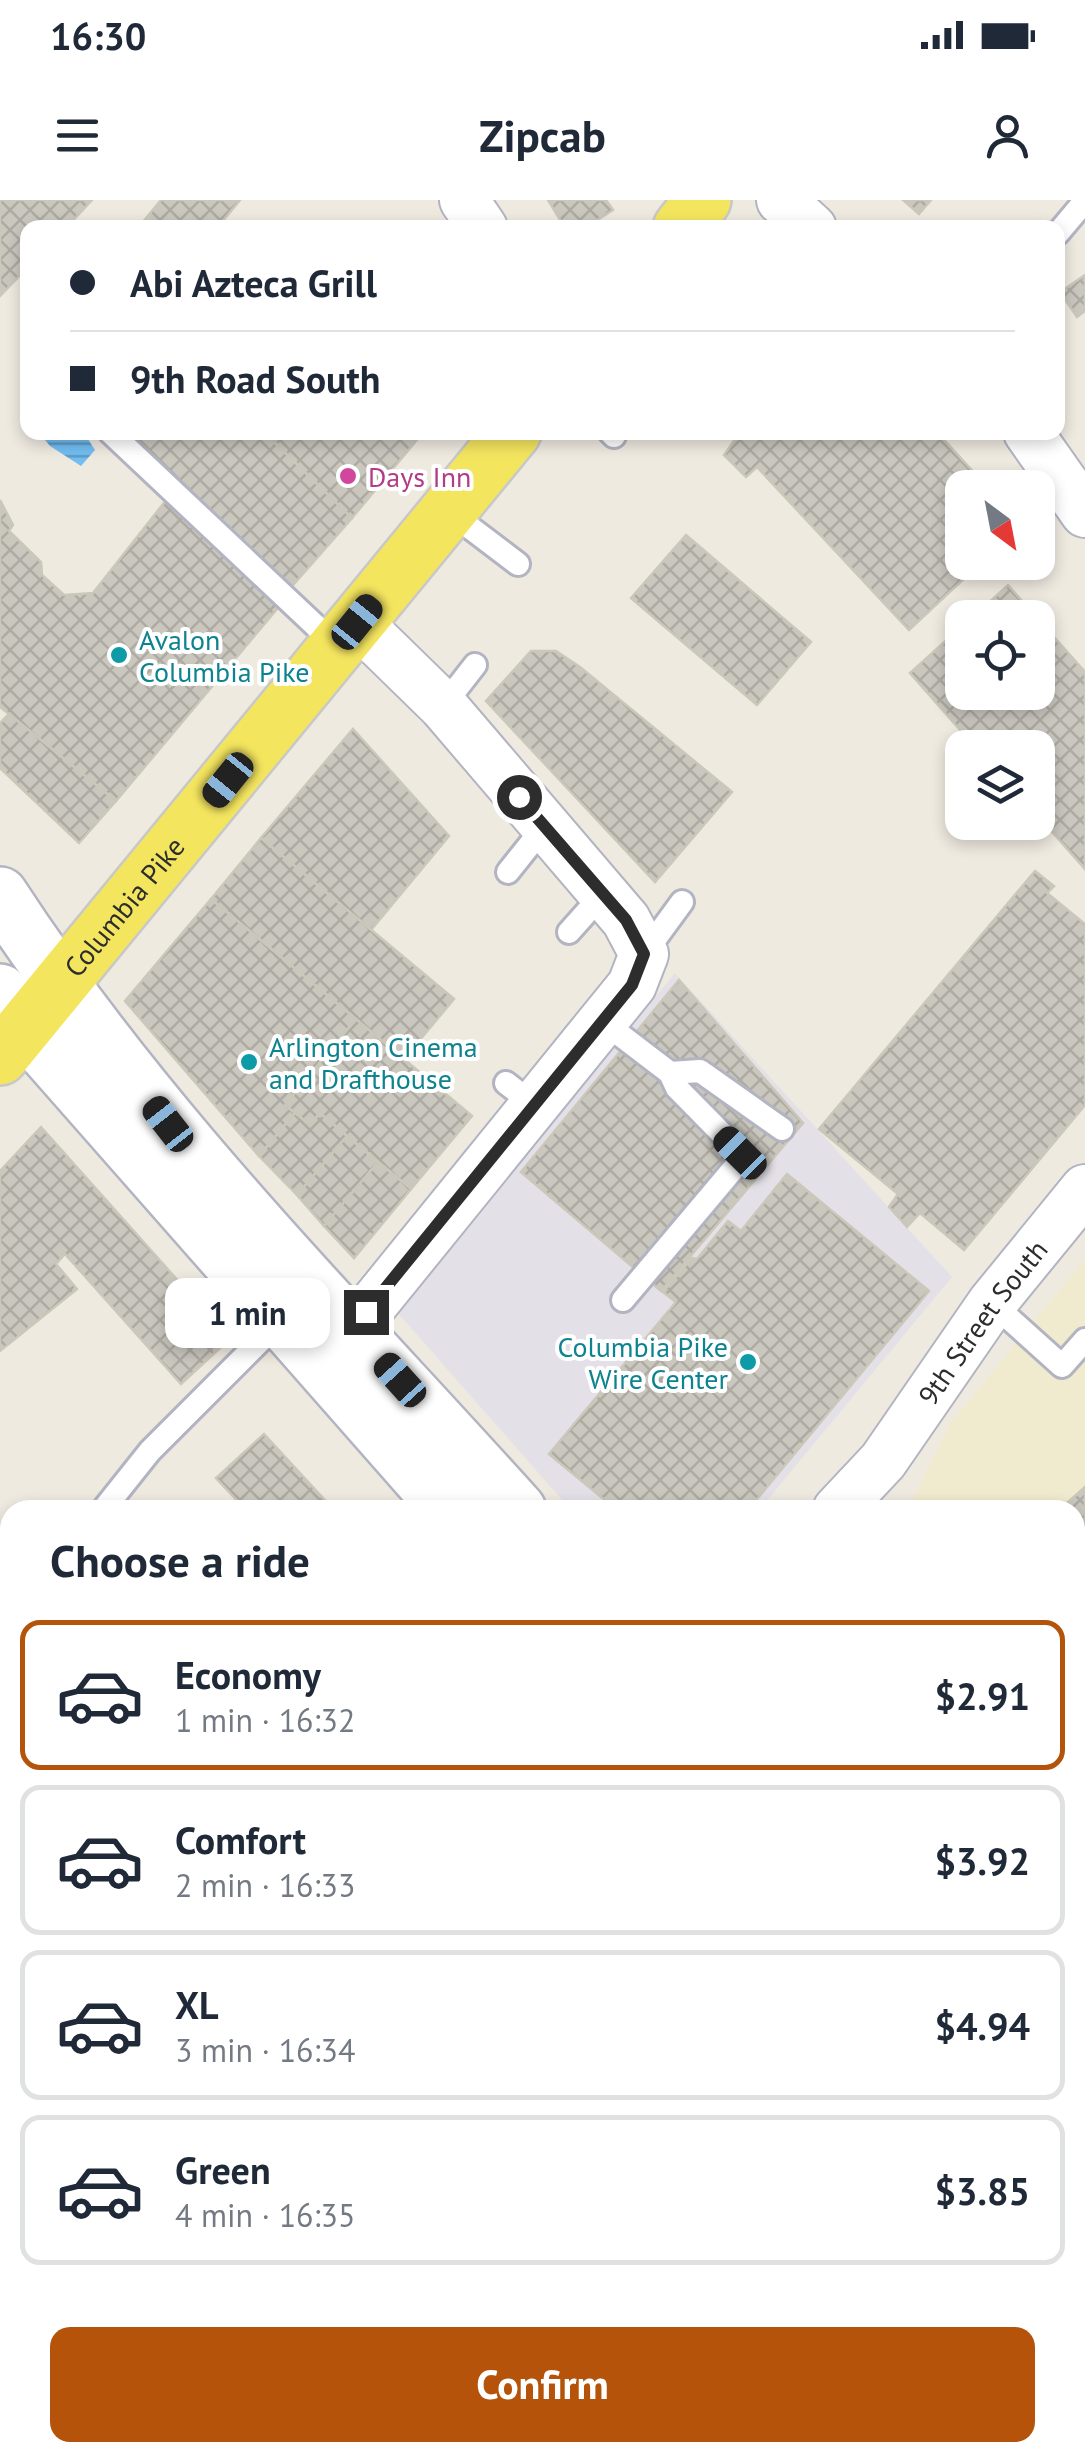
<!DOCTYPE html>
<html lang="en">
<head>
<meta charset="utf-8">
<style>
	:root { --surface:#fff; --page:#f6f6f7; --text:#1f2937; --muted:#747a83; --line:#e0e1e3; --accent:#b45309 }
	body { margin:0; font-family:"PT Sans",sans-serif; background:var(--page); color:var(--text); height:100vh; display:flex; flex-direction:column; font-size:38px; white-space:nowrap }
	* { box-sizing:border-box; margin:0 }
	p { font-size:32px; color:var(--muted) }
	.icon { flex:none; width:55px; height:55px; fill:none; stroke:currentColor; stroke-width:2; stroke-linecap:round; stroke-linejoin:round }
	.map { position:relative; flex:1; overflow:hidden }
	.details { position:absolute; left:0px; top:1300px; width:1085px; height:962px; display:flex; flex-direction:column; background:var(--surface); border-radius:30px 30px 0 0; box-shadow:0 5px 15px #0003 }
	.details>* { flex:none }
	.hud { position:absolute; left:20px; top:20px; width:1045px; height:220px; border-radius:20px; box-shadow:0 5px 15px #0003; display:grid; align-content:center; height:220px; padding:0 50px; background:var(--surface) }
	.needle { width:65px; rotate:148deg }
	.tools { position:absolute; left:945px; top:270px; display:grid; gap:20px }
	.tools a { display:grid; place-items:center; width:110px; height:110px; border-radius:20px; background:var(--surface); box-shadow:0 5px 15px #0003; font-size:50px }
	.end { position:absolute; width:45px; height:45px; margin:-22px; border:12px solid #2d2d2d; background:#fff; box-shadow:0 0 0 5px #fff }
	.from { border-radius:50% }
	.bubble { position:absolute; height:70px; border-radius:20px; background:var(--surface); box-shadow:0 5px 15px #0003; font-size:32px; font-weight:700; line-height:70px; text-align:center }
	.car { position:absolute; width:30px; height:60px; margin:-30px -15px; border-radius:12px; box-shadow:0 0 8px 2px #0007; background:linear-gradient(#222 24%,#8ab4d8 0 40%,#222 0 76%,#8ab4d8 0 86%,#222 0) }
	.hud b { display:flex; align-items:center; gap:35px; height:95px; font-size:38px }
	.hud b+b { border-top:2px solid var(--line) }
	.hud i { width:25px; height:25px; background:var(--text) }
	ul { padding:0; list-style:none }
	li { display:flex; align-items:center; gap:30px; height:150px; margin:0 20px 15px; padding:0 30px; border:5px solid var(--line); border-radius:20px }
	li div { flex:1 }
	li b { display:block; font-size:38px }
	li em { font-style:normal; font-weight:700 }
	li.on { border-color:var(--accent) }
	li>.icon { width:90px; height:90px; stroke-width:1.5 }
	h2 { padding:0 50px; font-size:45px; line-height:120px }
	.action { display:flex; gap:20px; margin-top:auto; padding:20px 50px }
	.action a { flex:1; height:115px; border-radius:20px; background:var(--accent); color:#fff; font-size:40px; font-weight:700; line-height:115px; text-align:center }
	.status { display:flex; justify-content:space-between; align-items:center; height:70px; padding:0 50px; background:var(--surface); direction:ltr }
	.status svg { height:28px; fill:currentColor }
	header { display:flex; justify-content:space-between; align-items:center; height:130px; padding:0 50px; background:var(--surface); font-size:45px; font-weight:700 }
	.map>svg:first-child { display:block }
</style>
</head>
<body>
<div class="status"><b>16:30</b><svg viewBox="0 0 49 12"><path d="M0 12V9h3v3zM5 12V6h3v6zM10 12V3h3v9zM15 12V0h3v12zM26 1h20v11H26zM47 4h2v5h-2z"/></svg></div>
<header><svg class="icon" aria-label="menu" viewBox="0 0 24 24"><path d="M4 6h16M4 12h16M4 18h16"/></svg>Zipcab<svg class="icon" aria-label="person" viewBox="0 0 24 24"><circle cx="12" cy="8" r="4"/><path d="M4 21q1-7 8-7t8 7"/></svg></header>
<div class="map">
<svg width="1085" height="2262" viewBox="0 0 1085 2262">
	<defs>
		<pattern id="water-rules" width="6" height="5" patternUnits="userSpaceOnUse" patternTransform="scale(2.5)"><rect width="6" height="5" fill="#72bef2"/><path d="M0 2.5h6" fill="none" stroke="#5e9bc4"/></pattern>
		<pattern id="building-cross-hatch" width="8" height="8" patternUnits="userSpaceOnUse" patternTransform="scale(2.5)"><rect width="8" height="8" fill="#cac7bf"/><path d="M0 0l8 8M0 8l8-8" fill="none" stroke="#aeaba4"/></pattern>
	</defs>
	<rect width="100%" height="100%" fill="#efeae0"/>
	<polygon fill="#e3e0e7" points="675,773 952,1077 759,1310 571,1310 397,1112"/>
	<polygon fill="#f0eacf" points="1085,1059 1085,1887 1075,1876 1075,1310 908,1310 950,1224"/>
	<polygon fill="url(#water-rules)" points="39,233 84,233 95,250 81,266 50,246"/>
	<g fill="url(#building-cross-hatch)" stroke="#cbc7b9" stroke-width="2.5">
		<polygon points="0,0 92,0 66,28 28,28 28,67 0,96"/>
		<polygon points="161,0 240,0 217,28 138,28"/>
		<polygon points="548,0 606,0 613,10 585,28 565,28"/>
		<polygon points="903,0 931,0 919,14"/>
		<polygon points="1085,75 1085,111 1077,117 1060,92"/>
		<polygon points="127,232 264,232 352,318 287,392"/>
		<polygon points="264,232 419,232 421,235 352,318"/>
		<polygon points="740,232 937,232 988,288 962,288 962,362 982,362 909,430 757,267 746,277 724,255"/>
		<polygon points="167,299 282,403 116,601 0,507 0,300 13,325 9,331 41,362 42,375 64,395 93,393"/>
		<polygon points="686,335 811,442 757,505 631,398"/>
		<polygon points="1008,385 1037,418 972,418"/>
		<polygon points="1038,419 1085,472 1085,669 1038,616 1038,548 976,548 910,473 962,426 962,492 1038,492"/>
		<polygon points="531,451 556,451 580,467 732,592 655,682 486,501"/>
		<polygon points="9,514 116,601 79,643 0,568 0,523"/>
		<polygon points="353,529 449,636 371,730 261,638"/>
		<polygon points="261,638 454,799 404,859 211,699"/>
		<polygon points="1035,671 1054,686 1047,693 1085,724 1085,905 964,1050 920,1013 907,1027 889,1007 898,994 819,929"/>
		<polygon points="211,699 356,819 285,905 295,913 259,956 125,801"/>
		<polygon points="679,780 803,923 661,1091 521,972"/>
		<polygon points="356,819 472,916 411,989 320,913 310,925 285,905"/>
		<polygon points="295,913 310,925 320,913 347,936 297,995 259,956"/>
		<polygon points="41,927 230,1139 181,1184 65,1054 56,1064 77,1089 0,1151 0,971"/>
		<polygon points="347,936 378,962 324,1026 297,995"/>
		<polygon points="378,962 411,989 354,1058 324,1026"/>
		<polygon points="787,974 929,1091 748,1310 617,1310 549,1254 676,1102 663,1092 692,1058 697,1059 728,1021 741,1031"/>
		<polygon points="264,1234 334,1310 246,1310 216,1278"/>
		<polygon points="1085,1287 1085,1745 1075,1754 1075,1310 1059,1310"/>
		<polygon points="10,1578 10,1650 0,1659 0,1587"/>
		<polygon points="1085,1745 1085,1781 1075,1770 1075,1754"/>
		<polygon points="10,1918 10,2002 0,1990 0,1926"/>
		<polygon points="1076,2156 1085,2167 1085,2229 1075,2238"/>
		<polygon points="1085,2229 1085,2255 1075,2243"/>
		<polygon points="271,2252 357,2252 346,2262 266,2262 264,2259"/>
		<polygon points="564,2252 720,2252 709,2262 553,2262"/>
		<polygon points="1015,2252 1058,2252 1047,2262 1024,2262"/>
	</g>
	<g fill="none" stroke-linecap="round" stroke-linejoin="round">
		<g stroke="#b3b4c1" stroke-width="28">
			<g id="lane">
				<polyline points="1058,33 1085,1"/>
				<polyline points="110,232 337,446"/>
				<polyline points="610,232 614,236"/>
				<polyline points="447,310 518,364"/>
				<polyline points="443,506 475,465"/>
				<polyline points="508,672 544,627"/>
				<polyline points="569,732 602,695"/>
				<polyline points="644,754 682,702"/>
				<polyline points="602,821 670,873 677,888 741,953 740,961 623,1100"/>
				<polyline points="670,873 700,871 782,929"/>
				<polyline points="506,883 533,904"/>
				<polyline points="992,1103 1062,1166 1085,1140"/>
				<polyline points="103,1310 150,1251 284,1117"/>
				<polyline points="0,1440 10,1427"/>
			</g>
		</g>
		<g stroke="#b3b4c1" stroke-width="52">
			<g id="street">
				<polyline points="464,0 483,28"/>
				<polyline points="781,0 812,28"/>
				<polyline points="1028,232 1085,313"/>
				<polyline points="354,1128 632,785 644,754 626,720 443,506 357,422"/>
				<path id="s1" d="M837,1310L883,1261L992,1103L1085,989"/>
				<polyline points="15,2262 25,2252"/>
			</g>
		</g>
		<g stroke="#b3b4c1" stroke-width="60">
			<g id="secondary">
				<path d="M0,695C147,921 338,1110 518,1310"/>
				<polyline points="0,792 25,828 449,1310"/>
				<polyline points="1075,1934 1085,1945"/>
				<polyline points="1075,2010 1085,2021"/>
			</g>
		</g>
		<g stroke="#c8c8c8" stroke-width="60">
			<g id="primary">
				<polyline points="681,28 703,0"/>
				<path id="s2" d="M0,857L513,232"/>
			</g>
		</g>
		<use href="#lane" stroke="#fff" stroke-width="22"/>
		<use href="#street" stroke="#fff" stroke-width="48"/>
		<use href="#secondary" stroke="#fff" stroke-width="55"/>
		<use href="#primary" stroke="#f4e55f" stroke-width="55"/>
	</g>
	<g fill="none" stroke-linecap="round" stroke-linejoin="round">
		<polyline stroke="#2d2d2d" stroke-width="12" points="366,1112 632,785 644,754 626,720 519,597"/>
	</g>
	<circle fill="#d1479c" stroke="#fff" stroke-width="4" cx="348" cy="276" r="10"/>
	<g fill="#0f9aa8" stroke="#fff" stroke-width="4">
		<circle cx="119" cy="455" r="10"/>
		<circle cx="249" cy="862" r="10"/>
		<circle cx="748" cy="1162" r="10"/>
	</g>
	<g text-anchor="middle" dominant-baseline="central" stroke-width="8" stroke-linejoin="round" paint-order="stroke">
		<g font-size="28" fill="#b23c85" stroke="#fff" text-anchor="start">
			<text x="368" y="276">Days Inn</text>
		</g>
		<g font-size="28" fill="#0d838f" stroke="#fff" text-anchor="start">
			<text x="139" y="439">Avalon<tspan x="139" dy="32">Columbia Pike</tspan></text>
			<text x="269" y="846">Arlington Cinema<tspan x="269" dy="32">and Drafthouse</tspan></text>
			<text x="728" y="1146" text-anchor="end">Columbia Pike<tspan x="728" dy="32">Wire Center</tspan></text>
		</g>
		<g font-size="28" fill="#2d2d2d" stroke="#fff">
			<text stroke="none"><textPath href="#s2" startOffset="195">Columbia Pike</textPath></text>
			<text stroke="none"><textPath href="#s1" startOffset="238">9th Street South</textPath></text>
		</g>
	</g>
</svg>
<div class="tools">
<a><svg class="needle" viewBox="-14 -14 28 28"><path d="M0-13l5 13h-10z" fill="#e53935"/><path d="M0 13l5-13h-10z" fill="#747a83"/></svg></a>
<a><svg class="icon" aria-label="locate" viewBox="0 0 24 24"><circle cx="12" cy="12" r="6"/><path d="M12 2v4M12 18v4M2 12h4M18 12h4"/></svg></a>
<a><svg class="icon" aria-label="layers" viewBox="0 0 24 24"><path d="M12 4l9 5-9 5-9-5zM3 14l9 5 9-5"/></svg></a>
</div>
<i class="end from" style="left:519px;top:597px"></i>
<i class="end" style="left:366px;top:1112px"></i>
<div class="bubble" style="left:165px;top:1078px;width:165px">1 min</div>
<i class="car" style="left:357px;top:422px;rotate:39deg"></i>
<i class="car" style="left:228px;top:580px;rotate:219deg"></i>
<i class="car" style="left:168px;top:924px;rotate:322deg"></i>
<i class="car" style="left:740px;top:953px;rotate:315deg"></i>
<i class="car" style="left:400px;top:1180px;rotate:318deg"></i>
<div class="hud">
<b><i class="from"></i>Abi Azteca Grill</b>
<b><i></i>9th Road South</b>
</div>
<section class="details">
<h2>Choose a ride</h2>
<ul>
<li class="on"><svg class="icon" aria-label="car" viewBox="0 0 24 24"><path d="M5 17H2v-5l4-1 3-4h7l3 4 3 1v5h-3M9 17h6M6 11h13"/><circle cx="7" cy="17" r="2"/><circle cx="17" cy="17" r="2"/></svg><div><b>Economy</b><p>1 min · 16:32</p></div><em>$2.91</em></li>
<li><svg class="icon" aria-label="car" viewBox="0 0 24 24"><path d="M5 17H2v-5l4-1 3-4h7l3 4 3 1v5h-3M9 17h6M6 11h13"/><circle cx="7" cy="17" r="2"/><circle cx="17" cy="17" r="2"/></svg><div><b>Comfort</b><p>2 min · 16:33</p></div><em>$3.92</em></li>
<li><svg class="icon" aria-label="car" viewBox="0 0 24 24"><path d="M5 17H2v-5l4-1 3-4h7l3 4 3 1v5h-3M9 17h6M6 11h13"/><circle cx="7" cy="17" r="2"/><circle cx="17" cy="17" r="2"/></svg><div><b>XL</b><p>3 min · 16:34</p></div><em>$4.94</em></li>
<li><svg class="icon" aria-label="car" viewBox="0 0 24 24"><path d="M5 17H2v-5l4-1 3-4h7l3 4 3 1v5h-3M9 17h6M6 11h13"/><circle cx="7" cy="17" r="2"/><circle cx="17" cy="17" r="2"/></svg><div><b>Green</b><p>4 min · 16:35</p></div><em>$3.85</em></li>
</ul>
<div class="action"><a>Confirm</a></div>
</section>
</div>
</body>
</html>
